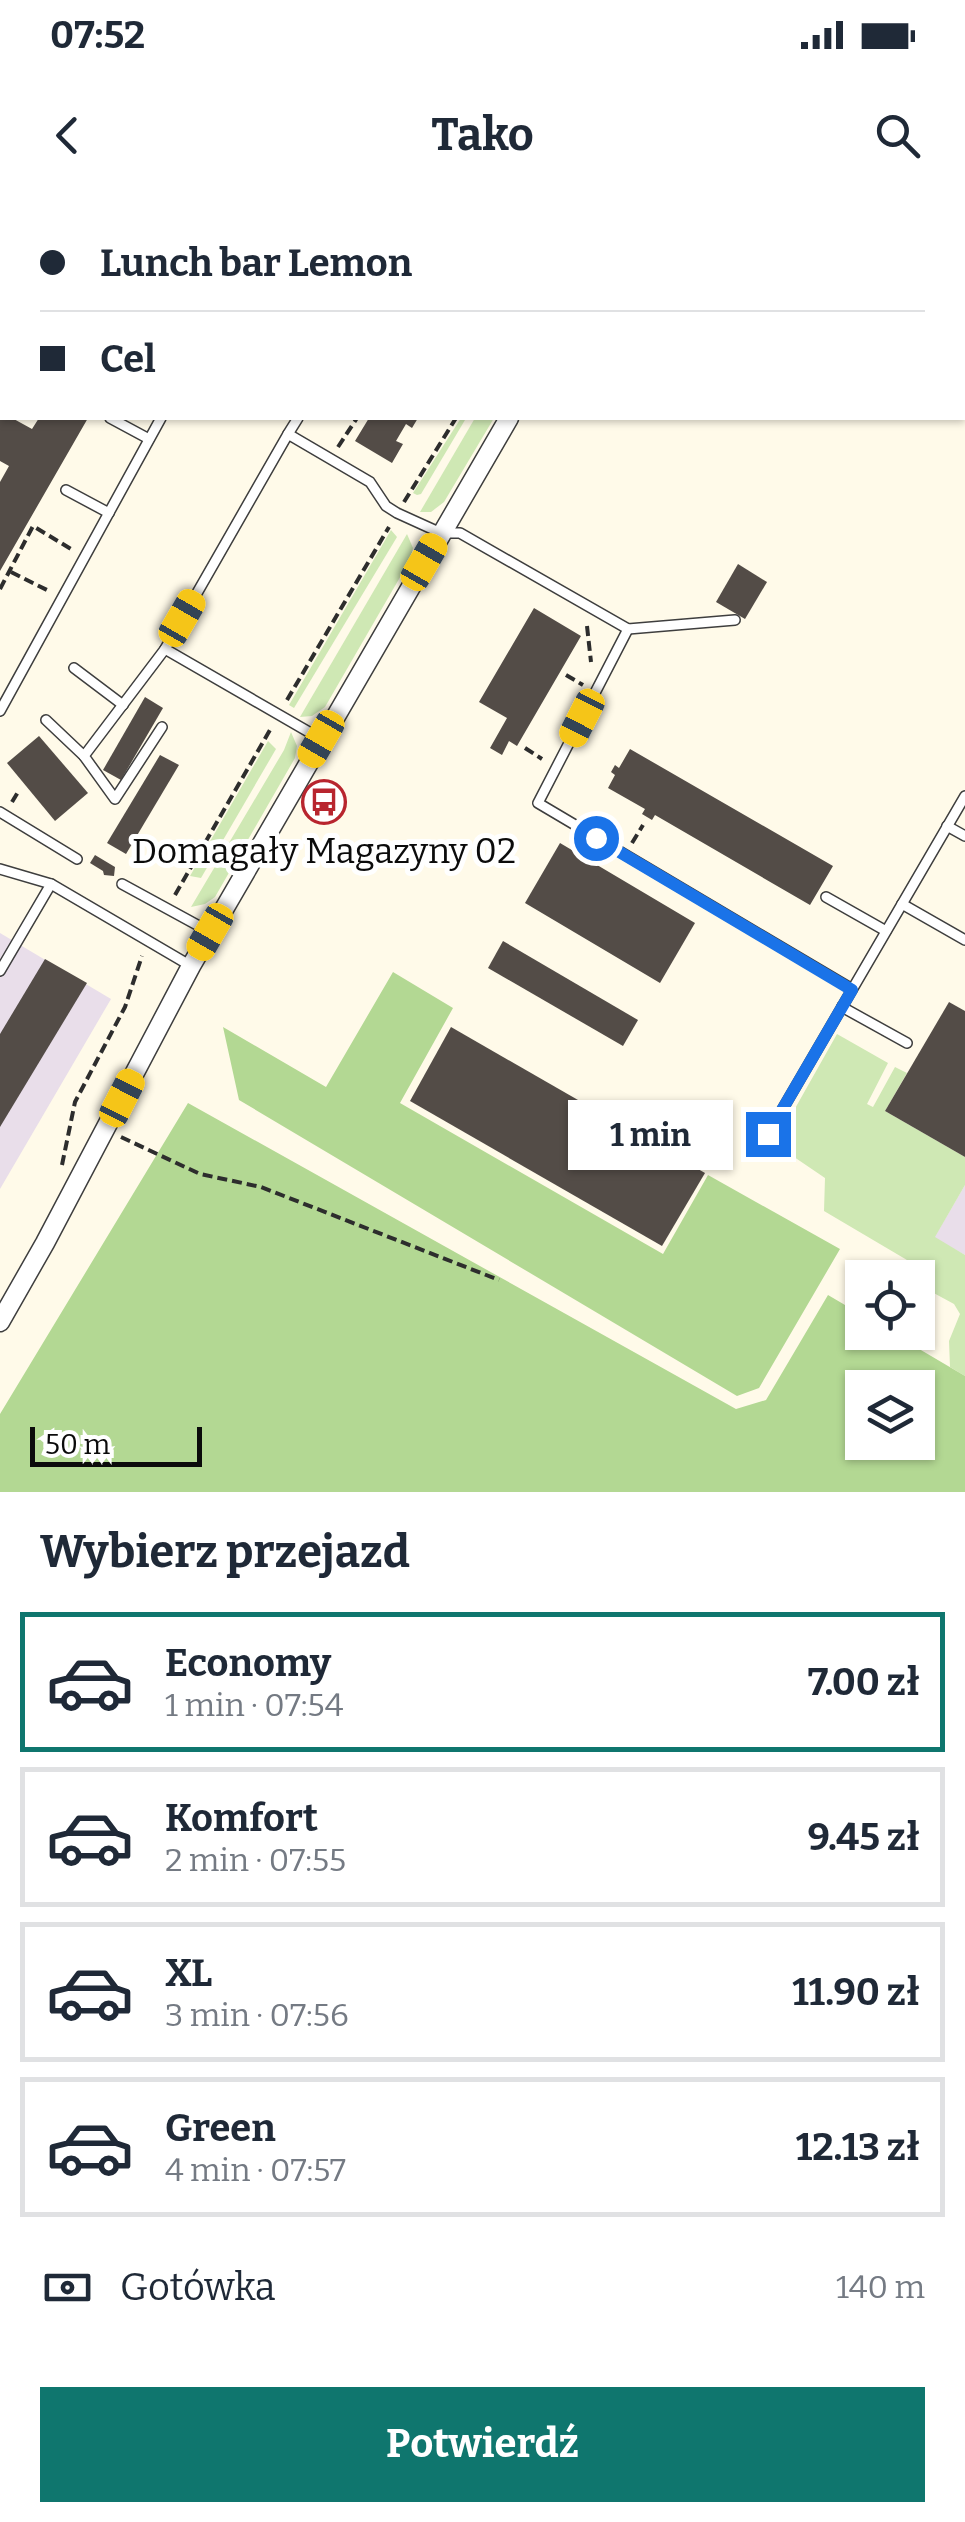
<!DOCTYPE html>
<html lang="pl">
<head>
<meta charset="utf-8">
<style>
	:root { --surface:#fff; --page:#f2f2f3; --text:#1f2937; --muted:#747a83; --line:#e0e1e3; --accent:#0f766e }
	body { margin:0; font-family:Bitter,serif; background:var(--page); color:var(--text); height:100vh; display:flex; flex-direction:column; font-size:38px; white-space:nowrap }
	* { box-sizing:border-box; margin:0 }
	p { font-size:32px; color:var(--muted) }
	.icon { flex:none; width:55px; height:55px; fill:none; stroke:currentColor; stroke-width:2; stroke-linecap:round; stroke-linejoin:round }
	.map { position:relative; height:1292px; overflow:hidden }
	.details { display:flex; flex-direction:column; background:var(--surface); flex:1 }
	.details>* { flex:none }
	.guide { position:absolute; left:0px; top:0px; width:965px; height:220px; box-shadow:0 2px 8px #0004; display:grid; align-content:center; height:220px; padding:0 40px; background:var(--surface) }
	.fabs { position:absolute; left:845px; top:1060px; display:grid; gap:20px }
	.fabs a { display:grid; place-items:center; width:90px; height:90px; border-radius:0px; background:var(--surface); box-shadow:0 2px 8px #0004; font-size:50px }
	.scale { position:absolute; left:30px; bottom:25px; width:172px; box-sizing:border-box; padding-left:10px; border:5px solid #0b0b0b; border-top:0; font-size:28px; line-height:35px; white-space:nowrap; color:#0b0b0b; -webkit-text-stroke:8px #fff; paint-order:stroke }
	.end { position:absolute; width:45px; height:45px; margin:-22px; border:12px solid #1a73e8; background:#fff; box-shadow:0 0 0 5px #fff }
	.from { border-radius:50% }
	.bubble { position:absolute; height:70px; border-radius:0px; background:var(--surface); box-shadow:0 2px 8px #0004; font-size:32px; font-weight:700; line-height:70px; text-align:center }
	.car { position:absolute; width:30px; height:60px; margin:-30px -15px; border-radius:12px; box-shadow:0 0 8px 2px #0007; background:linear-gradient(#f5c518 24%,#345 0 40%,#f5c518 0 76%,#345 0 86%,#f5c518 0) }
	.guide b { display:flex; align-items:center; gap:35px; height:95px; font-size:38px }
	.guide b+b { border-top:2px solid var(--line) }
	.guide i { width:25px; height:25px; background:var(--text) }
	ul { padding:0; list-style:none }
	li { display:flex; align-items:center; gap:30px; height:140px; margin:0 20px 15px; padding:0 20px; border:5px solid var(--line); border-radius:0px }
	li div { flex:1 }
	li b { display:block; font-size:38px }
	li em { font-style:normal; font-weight:700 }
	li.selected { border-color:var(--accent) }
	li>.icon { width:90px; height:90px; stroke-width:1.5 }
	h2 { padding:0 40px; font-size:45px; line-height:120px }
	.pay { display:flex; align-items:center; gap:25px; height:110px; padding:0 40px; font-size:38px }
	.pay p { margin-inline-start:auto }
	.button { display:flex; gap:20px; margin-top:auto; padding:20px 40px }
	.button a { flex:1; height:115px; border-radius:0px; background:var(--accent); color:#fff; font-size:40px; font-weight:700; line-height:115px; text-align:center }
	.status { display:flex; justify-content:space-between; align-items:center; height:70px; padding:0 50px; background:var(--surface); direction:ltr }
	.status svg { height:28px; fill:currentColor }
	header { display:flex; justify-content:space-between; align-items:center; height:130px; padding:0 40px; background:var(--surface); font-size:45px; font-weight:700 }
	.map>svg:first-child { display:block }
</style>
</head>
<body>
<div class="status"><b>07:52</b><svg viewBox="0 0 49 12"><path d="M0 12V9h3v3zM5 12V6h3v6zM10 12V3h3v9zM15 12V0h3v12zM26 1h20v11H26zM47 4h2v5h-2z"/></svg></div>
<header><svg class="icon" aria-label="back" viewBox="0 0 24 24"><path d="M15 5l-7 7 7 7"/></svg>Tako<svg class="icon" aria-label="search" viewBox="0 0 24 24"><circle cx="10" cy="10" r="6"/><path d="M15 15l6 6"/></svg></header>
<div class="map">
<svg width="965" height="1292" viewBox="0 0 965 1292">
	<rect width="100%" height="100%" fill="#fffae9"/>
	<g fill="#e9deea">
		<polygon points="0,733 111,799 0,989"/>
		<polygon points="965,985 965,1055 934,1038"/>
	</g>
	<g fill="#cfe8b4">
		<polygon points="461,218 465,220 421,294 417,295 413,293"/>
		<polygon points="475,218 494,218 444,302 431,312 420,312"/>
		<polygon points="391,330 397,337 294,508 289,505"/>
		<polygon points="407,334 413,348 410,360 325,507 312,516 300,517"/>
		<polygon points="291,532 297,546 295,558 215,697 205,704 191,707 284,550"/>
		<polygon points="268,541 276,549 201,678 190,676"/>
		<polygon points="837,834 888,863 867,904 873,907 895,867 907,873 885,911 965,957 965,985 935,1037 965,1055 965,1176 950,1167 949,1141 960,1114 954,1104 930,1091 907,1060 824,1011 825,978 775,944"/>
	</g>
	<g fill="#b3d893" fill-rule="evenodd">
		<polygon points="393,772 453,808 400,903 663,1054 708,975 840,1049 759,1188 737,1196 239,900 223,827 326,887"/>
		<path d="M188,903L736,1209L766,1200L828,1095L862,1115V1132L892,1133L965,1176V1292H0V1214ZM862,1188H918V1242H862Z"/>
	</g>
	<g fill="#534c47">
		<polygon points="0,218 12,218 32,229 39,218 88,218 0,371 0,282 9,266 0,261"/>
		<polygon points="369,218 418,218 412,228 406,224 396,241 403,244 392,263 355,241"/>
		<polygon points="738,364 767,382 745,419 716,402"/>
		<polygon points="534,408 581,436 517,546 509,541 502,555 490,548 507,518 479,502"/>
		<polygon points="145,497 163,508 121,580 103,570"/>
		<polygon points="39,536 88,593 55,621 7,563"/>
		<polygon points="630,549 833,666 810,705 655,615 652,620 642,614 645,609 608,588 615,575 611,572 615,565 619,568"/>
		<polygon points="160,555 179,565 126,654 107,643"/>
		<polygon points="560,643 695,723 660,783 525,703"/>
		<polygon points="95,655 115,667 114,676 104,675 103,671 90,663"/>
		<polygon points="503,741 638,820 623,846 488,768"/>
		<polygon points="45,759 87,783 0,927 0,834"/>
		<polygon points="949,802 965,811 965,957 885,911"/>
		<polygon points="451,827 705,973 662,1046 410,901"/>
	</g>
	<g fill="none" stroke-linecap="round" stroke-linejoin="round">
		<g stroke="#3e3e3e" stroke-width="12">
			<g id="lane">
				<polyline points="0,0 3,2"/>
				<polyline points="472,0 476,2"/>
				<polyline points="957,0 959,2"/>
				<polyline points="26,2 27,0"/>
				<polyline points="962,9 965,13"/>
				<polyline points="0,176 2,174"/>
				<polyline points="110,218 149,239"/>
				<polyline points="288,234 298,218"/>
				<polyline points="66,290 109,313"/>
				<polyline points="628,429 735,420"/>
				<polyline points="74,468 123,505"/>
				<polyline points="0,511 161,218"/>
				<polyline points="46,520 84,556"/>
				<polyline points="162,527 115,599 84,556 165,449"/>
				<polyline points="321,539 165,449 288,234 370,282 386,306 397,313 441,333 460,333 628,429 538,603 852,789"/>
				<polyline points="0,612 77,659"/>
				<polyline points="947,626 965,636"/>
				<polyline points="0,669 51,684 191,766"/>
				<polyline points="122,684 210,732"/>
				<polyline points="826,697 886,731"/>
				<polyline points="902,704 965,740"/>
				<polyline points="0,771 51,684"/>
				<polyline points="842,807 907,843"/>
				<polyline points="768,934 965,596"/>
			</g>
		</g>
		<g stroke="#3e3e3e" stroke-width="21">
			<g id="street">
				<polyline points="634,2 635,0"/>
				<polyline points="0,1122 45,1043 191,766 509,218"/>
			</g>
		</g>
		<g stroke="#2d2d2d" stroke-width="4" stroke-dasharray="10 5" stroke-linecap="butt">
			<polyline points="578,2 579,0"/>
			<polyline points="338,247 357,218"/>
			<polyline points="404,302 456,218"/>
			<polyline points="11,372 47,390"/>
			<polyline points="0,389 33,326 71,349"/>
			<polyline points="587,426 591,462"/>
			<polyline points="566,475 583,485"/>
			<polyline points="287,500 389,327"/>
			<polyline points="525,548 542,559"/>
			<polyline points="12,602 18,592"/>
			<polyline points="632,643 643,625"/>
			<polyline points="175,695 270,530"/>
			<polyline points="121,937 200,974 261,987 499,1080"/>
			<polyline points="62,965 75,902 125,807 142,756"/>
		</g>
		<use href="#lane" stroke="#fff" stroke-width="9"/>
		<use href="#street" stroke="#fff" stroke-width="18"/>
	</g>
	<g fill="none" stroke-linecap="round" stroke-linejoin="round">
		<polyline stroke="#1a73e8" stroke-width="12" points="596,638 852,790 768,934"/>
	</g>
	<defs>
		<g id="bus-ring" transform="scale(2.25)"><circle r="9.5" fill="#fff" stroke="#b8252e" stroke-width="1.5"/><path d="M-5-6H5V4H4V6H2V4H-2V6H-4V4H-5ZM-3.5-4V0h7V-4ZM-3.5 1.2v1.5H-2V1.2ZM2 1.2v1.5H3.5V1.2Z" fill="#b8252e"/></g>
	</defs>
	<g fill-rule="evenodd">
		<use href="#bus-ring" x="324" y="602"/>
	</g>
	<g text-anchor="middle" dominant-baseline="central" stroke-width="10" stroke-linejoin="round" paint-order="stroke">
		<g font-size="35" fill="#0b0b0b" stroke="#fff">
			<text x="324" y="651">Domagały Magazyny 02</text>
		</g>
	</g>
</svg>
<div class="fabs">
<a><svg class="icon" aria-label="locate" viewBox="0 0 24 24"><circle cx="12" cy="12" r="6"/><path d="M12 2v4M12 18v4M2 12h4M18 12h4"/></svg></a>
<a><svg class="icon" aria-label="layers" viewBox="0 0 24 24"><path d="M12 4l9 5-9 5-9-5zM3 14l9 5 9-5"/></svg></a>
</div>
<div class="scale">50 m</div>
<i class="end from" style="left:596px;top:638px"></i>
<i class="end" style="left:768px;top:934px"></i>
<div class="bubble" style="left:568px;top:900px;width:165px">1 min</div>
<i class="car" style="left:424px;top:362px;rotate:30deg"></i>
<i class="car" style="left:182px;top:418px;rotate:30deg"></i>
<i class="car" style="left:582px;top:518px;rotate:207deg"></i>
<i class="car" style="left:321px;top:539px;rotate:210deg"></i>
<i class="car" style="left:210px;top:732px;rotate:210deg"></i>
<i class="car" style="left:122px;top:898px;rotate:27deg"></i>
<div class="guide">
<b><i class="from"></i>Lunch bar Lemon</b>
<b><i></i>Cel</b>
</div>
</div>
<section class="details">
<h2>Wybierz przejazd</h2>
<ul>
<li class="selected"><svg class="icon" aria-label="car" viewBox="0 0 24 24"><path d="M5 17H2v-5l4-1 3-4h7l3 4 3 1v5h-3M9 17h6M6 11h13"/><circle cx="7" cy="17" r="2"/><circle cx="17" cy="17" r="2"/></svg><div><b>Economy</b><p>1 min · 07:54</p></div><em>7.00 zł</em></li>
<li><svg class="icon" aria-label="car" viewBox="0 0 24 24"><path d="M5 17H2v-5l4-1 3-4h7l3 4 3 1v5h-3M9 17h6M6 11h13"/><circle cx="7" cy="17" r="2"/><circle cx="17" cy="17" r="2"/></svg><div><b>Komfort</b><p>2 min · 07:55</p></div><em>9.45 zł</em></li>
<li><svg class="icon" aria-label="car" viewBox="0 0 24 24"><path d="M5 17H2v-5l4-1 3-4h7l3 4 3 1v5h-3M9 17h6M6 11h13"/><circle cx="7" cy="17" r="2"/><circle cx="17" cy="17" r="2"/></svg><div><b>XL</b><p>3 min · 07:56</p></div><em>11.90 zł</em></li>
<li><svg class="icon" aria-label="car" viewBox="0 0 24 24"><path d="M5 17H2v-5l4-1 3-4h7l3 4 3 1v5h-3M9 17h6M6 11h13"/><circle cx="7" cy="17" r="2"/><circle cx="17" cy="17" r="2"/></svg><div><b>Green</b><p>4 min · 07:57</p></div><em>12.13 zł</em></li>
</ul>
<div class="pay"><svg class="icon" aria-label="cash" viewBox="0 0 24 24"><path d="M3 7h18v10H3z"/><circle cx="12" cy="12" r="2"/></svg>Gotówka<p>140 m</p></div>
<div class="button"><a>Potwierdź</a></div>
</section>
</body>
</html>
